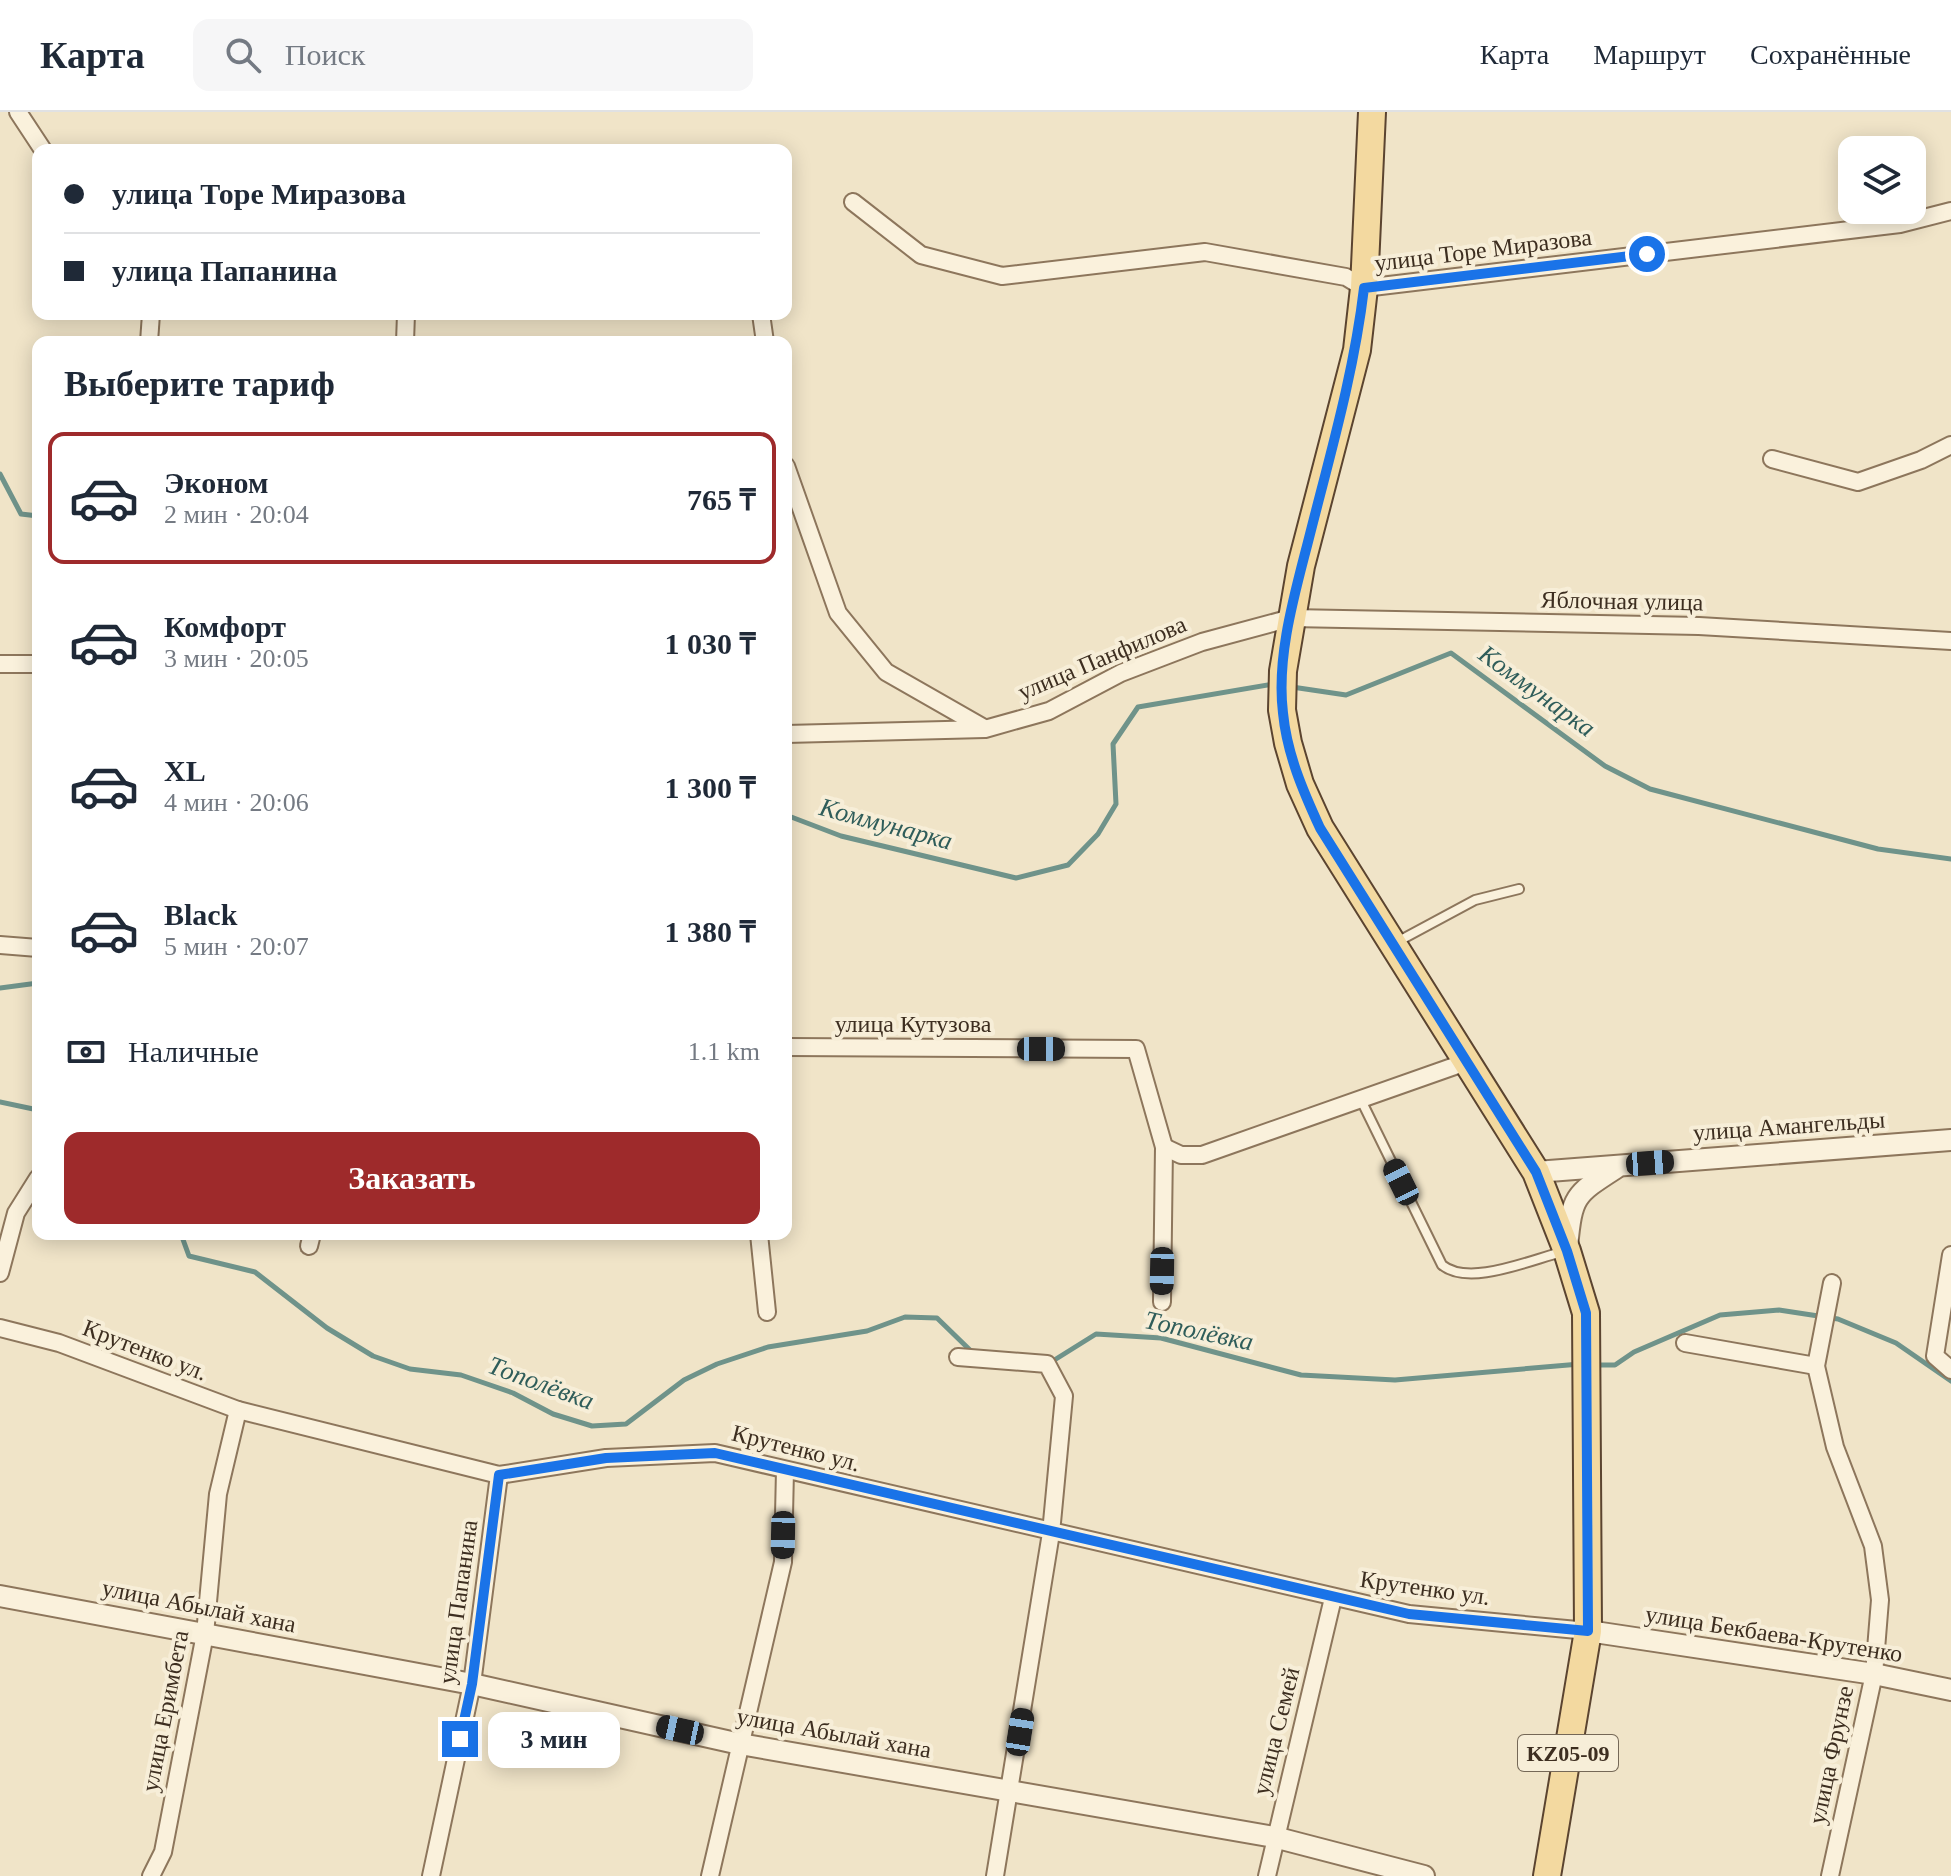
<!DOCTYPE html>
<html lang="ru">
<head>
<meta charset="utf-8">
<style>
	:root { --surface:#fff; --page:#f6f6f7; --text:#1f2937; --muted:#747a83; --line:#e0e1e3; --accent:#9e2a2b }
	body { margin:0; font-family:"Times New Roman",serif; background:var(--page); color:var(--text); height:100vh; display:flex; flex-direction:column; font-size:30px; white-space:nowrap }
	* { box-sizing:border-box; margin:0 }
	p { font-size:26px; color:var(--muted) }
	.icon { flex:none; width:44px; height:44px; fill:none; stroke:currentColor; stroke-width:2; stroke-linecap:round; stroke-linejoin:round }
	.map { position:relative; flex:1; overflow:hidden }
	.details { position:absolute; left:32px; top:224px; width:760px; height:904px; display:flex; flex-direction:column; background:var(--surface); border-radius:16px; box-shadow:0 4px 20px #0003 }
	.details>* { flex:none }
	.guide { position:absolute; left:32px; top:32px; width:760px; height:176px; border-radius:16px; box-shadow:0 4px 20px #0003; display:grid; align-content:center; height:176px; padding:0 32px; background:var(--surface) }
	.tools { position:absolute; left:1838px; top:24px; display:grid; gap:16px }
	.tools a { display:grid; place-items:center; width:88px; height:88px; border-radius:16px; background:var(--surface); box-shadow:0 4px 20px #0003; font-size:40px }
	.end { position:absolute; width:36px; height:36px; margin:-18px; border:10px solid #1a73e8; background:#fff; box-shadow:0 0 0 4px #fff }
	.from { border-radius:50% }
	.bubble { position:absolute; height:56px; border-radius:16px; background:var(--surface); box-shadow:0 4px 20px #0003; font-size:26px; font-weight:700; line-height:56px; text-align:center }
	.car { position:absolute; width:24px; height:48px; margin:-24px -12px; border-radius:10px; box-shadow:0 0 6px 2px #0007; background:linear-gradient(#222 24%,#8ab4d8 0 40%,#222 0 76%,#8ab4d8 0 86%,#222 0) }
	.guide b { display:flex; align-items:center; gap:28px; height:76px; font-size:30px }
	.guide b+b { border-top:2px solid var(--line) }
	.guide i { width:20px; height:20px; background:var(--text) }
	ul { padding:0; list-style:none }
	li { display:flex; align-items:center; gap:24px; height:132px; margin:0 16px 12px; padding:0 16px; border:4px solid transparent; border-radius:16px }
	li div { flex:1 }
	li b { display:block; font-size:30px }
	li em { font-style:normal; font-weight:700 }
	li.selected { border-color:var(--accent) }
	li>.icon { width:72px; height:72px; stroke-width:1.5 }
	h2 { padding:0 32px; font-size:36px; line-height:96px }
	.pay { display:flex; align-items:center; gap:20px; height:88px; padding:0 32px; font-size:30px }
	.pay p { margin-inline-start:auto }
	.action { display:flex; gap:16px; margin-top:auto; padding:16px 32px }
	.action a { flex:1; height:92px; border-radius:16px; background:var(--accent); color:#fff; font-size:32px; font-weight:700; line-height:92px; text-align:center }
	header { display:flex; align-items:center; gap:48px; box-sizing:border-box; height:112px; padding:0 40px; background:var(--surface); border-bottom:2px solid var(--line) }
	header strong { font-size:38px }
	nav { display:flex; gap:44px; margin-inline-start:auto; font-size:28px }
	.search { width:560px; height:72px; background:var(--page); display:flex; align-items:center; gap:20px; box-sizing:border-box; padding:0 28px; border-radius:16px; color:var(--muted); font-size:30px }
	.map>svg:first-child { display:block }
</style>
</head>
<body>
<header>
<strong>Карта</strong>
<div class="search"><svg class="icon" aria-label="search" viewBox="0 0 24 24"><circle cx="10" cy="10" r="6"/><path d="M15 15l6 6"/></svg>Поиск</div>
<nav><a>Карта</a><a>Маршрут</a><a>Сохранённые</a></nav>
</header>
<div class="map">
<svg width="1951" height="1764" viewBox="0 0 1951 1764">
	<rect width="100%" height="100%" fill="#f0e4c8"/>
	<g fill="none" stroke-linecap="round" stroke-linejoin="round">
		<g stroke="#6f938a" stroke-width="5">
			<polyline points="0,362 21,402 38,404"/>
			<polyline points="1292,575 1346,583 1451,541 1605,654 1650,677 1878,737 1951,747"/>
			<polyline points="786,703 841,724 1016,766 1068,753 1098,722 1116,692 1113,632 1138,595 1274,572"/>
			<polyline points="0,876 38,871"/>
			<polyline points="0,990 38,998"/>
			<polyline points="181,1122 189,1144 255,1160 327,1216 373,1244 410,1257 461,1263 513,1281 553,1302 592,1314 626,1312 684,1268 717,1252 768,1235 867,1219 905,1205 937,1206 971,1239"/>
			<polyline points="1048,1252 1096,1222 1161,1226 1301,1263 1395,1268 1580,1252"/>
			<polyline points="1594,1253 1615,1253 1634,1240 1720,1203 1779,1198 1838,1207 1896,1231 1951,1269"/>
		</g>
		<g stroke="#8d765c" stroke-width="12">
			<g id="service">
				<polyline points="1395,831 1475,788 1519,777"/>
				<path d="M1361,988L1442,1153C1469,1175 1530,1148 1562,1140"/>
			</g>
		</g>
		<g stroke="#8d765c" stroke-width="20">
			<g id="minor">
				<polyline points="18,0 43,38"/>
				<polyline points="853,90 921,143 1002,164 1205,140 1346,165 1364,176 1900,112 1951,99"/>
				<polyline points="761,202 765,230"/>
				<polyline points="149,230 151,202"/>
				<polyline points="405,230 406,202"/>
				<polyline points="1772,347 1858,370 1921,348 1951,333"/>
				<polyline points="786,354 838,501 886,560 984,616"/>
				<polyline points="0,552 38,552"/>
				<polyline points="786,622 985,617 1049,599 1121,561 1202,530 1291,506 1699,514 1951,529"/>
				<polyline points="0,833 38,836"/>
				<polyline points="786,935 1136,937 1164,1035 1162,1190"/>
				<polyline points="1164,1035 1181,1043 1202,1043 1469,949"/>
				<polyline points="759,1122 767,1200"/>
				<polyline points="309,1134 312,1122"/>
				<polyline points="1951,1143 1935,1244 1951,1258"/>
				<polyline points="0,1161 16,1101 38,1066"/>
				<polyline points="0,1216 59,1231 238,1298 499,1363 606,1346 715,1341 1409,1502 1588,1519"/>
				<polyline points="1685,1231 1816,1254"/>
				<polyline points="958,1245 1047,1252 1064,1284 1051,1421 995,1764"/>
				<polyline points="151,1764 163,1740 205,1522 218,1382 238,1298"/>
				<polyline points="431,1764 472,1572 499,1363"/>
				<polyline points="710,1764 783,1450 785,1358"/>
				<polyline points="1267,1764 1333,1486"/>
				<polyline points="1830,1764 1874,1562 1880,1488 1873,1434 1835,1335 1816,1254 1832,1171"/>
			</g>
		</g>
		<g stroke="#8d765c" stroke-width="24">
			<g id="tertiary">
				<polyline points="1536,1060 1951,1028"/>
				<path d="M1567,1135C1572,1084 1574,1083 1616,1056"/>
				<polyline points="0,1484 472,1572 740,1632 1274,1725 1424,1764"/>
				<polyline points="1588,1519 1874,1562 1951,1578"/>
			</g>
		</g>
		<g stroke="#5b4430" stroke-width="30">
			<polyline id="primary" points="1372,0 1364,176 1357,238 1301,454 1283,559 1282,598 1288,631 1300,672 1320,716 1536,1060 1567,1139 1586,1201 1588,1519 1547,1764"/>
		</g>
		<use href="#service" stroke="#faf1dc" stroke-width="8"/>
		<use href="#minor" stroke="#faf1dc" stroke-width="16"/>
		<use href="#tertiary" stroke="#faf1dc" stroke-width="20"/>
		<use href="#primary" stroke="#f3d9a0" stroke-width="26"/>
	</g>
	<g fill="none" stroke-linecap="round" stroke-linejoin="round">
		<path stroke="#1a73e8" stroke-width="10" d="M460,1627L472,1572L499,1363L606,1346L715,1341L1409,1502L1588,1519L1586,1201L1567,1139L1536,1060L1320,716C1303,679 1287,642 1283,601C1276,544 1295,481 1309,426C1330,343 1354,261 1364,176L1647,142"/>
	</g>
	<g text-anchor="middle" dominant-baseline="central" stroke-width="8" stroke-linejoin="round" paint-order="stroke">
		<rect fill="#f7eed8" stroke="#756857" stroke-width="2" x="1518" y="1623" width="100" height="36" rx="6"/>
		<g font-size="22" font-weight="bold" fill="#3d2e20">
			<text x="1568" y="1641">KZ05-09</text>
		</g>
		<g font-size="24" fill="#3d2e20" stroke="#f7eed8">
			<text transform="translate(1483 138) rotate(-7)">улица Торе Миразова</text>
			<text transform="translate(1622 489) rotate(1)">Яблочная улица</text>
			<text transform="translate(1102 546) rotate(-23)">улица Панфилова</text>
			<text x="913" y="912">улица Кутузова</text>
			<text transform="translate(1789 1014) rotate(-4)">улица Амангельды</text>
			<text transform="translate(145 1238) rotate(21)">Крутенко ул.</text>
			<text transform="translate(796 1336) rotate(14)">Крутенко ул.</text>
			<text transform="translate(1425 1476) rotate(8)">Крутенко ул.</text>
			<text transform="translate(458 1490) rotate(-82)">улица Папанина</text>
			<text transform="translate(199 1494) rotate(11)">улица Абылай хана</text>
			<text transform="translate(1774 1522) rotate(9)">улица Бекбаева-Крутенко</text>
			<text transform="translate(165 1599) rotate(-79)">улица Еримбета</text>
			<text transform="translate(1276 1619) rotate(-76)">улица Семей</text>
			<text transform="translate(834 1621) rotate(10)">улица Абылай хана</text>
			<text transform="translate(1831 1643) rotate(-78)">улица Фрунзе</text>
		</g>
		<g font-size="26" font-style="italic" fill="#2f5d5a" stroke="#f7eed8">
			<text transform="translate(1537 579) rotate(36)">Коммунарка</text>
			<text transform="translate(886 712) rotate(15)">Коммунарка</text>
			<text transform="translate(1199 1219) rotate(12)">Тополёвка</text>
			<text transform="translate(541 1271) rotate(20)">Тополёвка</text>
		</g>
	</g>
</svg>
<div class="tools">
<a><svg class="icon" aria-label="layers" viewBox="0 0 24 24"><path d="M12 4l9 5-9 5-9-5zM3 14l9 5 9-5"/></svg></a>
</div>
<i class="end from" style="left:1647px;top:142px"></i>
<i class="end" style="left:460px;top:1627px"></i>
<div class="bubble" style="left:488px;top:1600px;width:132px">3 мин</div>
<i class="car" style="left:1041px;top:937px;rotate:90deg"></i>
<i class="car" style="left:1650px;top:1051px;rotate:86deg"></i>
<i class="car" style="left:1401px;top:1070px;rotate:334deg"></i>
<i class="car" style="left:1162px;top:1159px;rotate:181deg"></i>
<i class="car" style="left:783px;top:1423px;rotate:181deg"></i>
<i class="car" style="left:680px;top:1618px;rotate:282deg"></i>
<i class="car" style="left:1020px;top:1620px;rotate:9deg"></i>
<div class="guide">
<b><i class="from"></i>улица Торе Миразова</b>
<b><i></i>улица Папанина</b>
</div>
<section class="details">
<h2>Выберите тариф</h2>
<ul>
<li class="selected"><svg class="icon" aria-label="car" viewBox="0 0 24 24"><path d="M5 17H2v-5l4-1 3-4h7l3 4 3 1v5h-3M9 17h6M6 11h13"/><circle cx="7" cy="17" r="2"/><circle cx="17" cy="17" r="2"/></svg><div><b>Эконом</b><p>2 мин · 20:04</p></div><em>765 ₸</em></li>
<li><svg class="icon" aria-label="car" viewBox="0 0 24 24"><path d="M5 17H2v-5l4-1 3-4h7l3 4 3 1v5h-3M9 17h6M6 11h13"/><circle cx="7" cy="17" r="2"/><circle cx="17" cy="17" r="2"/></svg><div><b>Комфорт</b><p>3 мин · 20:05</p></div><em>1 030 ₸</em></li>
<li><svg class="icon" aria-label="car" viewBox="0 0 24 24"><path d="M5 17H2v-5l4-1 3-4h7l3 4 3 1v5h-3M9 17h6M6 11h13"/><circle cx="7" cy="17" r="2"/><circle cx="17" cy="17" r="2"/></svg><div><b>XL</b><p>4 мин · 20:06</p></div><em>1 300 ₸</em></li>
<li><svg class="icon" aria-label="car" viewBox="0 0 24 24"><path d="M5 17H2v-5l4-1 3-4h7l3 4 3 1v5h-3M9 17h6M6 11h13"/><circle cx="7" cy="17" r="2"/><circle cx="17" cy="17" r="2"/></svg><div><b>Black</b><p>5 мин · 20:07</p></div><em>1 380 ₸</em></li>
</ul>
<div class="pay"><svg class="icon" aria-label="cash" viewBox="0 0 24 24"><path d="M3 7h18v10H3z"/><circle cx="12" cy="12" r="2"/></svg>Наличные<p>1.1 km</p></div>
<div class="action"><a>Заказать</a></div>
</section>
</div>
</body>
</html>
